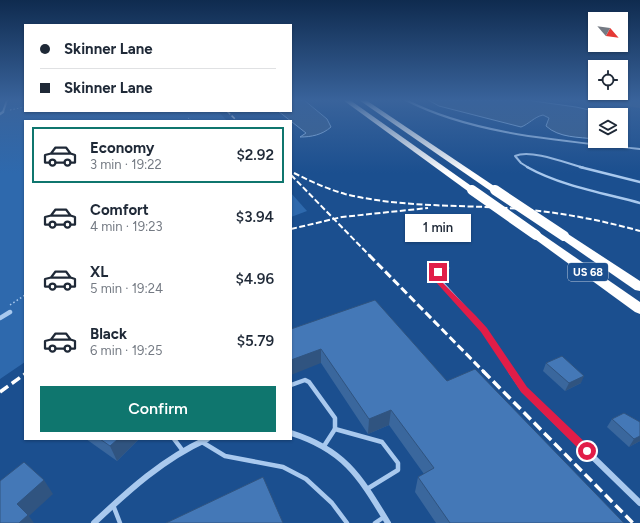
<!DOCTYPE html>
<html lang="en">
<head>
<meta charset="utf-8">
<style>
	:root { --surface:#fff; --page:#f6f6f7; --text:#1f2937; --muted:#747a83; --line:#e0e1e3; --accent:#0f766e }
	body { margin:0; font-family:Figtree,sans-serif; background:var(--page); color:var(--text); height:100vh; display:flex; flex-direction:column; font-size:15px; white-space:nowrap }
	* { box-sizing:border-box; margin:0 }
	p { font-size:13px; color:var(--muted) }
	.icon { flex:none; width:22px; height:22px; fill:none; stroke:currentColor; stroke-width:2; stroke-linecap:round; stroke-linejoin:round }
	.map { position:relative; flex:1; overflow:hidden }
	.panel { position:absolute; left:24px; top:120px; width:268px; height:320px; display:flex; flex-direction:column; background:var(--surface); border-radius:0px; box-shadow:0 1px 3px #0004 }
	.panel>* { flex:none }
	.banner { position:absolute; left:24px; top:24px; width:268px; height:88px; border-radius:0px; box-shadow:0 1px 3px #0004; display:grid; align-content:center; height:88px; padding:0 16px; background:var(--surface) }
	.needle { width:26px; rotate:118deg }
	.buttons { position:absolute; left:588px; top:12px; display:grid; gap:8px }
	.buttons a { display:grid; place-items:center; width:40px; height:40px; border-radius:0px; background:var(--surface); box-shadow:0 1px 3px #0004; font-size:20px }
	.end { position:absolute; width:18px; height:18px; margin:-9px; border:5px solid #e11d48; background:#fff; box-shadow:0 0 0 2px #fff }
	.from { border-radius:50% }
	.bubble { position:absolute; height:28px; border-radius:0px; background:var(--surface); box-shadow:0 1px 3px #0004; font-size:13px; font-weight:600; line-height:28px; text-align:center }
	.banner b { display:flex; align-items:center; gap:14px; height:38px; font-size:15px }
	.banner b+b { border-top:1px solid var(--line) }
	.banner i { width:10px; height:10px; background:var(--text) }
	ul { padding:7px 0 0; list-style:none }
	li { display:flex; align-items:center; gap:12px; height:56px; margin:0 8px 6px; padding:0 8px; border:2px solid transparent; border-radius:0px }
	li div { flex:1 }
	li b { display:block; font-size:15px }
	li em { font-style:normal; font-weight:600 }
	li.current { border-color:var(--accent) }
	li>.icon { width:36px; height:36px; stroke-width:1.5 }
	.action { display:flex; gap:8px; margin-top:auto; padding:8px 16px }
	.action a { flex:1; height:46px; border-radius:0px; background:var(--accent); color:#fff; font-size:16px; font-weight:600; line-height:46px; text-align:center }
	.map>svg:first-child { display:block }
</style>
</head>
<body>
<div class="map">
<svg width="640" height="523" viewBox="0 0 640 523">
	<rect width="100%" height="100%" fill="#1b4f8f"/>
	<g fill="#2e69ad">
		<polygon points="0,100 25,100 25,111 218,111 227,121 25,121 25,362 0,379"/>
		<polygon points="291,193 307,211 291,217"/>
	</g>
	<g fill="#3c6290" stroke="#9cc4f0">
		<path d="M291,100H304L327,119L331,127C322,135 311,137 300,137L306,133L278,111H291Z"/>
		<path d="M428,100H526L576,107L612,115H595V139C579,137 559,138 546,126L549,118L543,115C534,117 529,124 521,127L439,106Z"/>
	</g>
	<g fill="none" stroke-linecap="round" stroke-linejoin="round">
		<polygon fill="#3c6290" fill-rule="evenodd" points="603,100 625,100 640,102 640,108 608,103"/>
		<g stroke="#a9c9ee" stroke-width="1" stroke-dasharray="1.5 2" stroke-linecap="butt">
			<polyline points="10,110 25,107"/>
			<polyline points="188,118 192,121"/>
		</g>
		<polyline stroke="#a9c9ee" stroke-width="1.5" stroke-dasharray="1.5 2.5" stroke-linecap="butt" points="10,305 25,295"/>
		<g stroke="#a9c9ee" stroke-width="2">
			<path d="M406,100C473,135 566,141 640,149"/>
			<polyline points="3,112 7,100"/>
			<path d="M529,168L521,163L515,156C531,149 566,163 584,168"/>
		</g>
		<g stroke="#a9c9ee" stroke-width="2.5">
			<path d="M527,167C561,186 603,193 640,203"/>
			<polyline points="580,167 640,182"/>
		</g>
		<g stroke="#a9c9ee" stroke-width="4.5">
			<polyline points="291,385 305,380 309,382 335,418 335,429"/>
			<polyline points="174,439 183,451"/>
			<polyline points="202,442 225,456 283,467 306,479 332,503 347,523"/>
			<polyline points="324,446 335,429 382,442 398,463 398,470 367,489"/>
			<polyline points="113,505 120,523"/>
			<polyline points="375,523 384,517"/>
		</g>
		<polyline stroke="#a9c9ee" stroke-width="2.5" points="0,114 3,112"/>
		<g stroke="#a9c9ee" stroke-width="4.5">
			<polyline points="447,268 438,271 437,278 484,330 512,372"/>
			<polyline points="0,318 10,312"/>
		</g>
		<g stroke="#a9c9ee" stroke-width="6">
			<polyline points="511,371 524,390 640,503"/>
			<path d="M291,433C345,450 360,477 388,523"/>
			<path d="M94,523C129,490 163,459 207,439"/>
		</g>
		<g fill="#fff" fill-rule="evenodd">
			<polygon points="343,100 350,100 477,190 472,193 469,192"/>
			<polygon points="359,100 366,100 500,190 495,193 492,192"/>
			<polygon points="536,232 540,233 640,302 640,314 635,312 532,237 530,235 532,233"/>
			<polygon points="564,233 568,234 640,281 640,291 635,290 560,238 558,236 560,234"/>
		</g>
		<polyline stroke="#fff" stroke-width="1.5" stroke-dasharray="4.5 2" stroke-linecap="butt" points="227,111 237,121"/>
		<g stroke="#fff" stroke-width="2" stroke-dasharray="6 2.5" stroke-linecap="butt">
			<path d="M294,173C310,181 327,189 345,194C398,207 454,205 508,208C553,211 597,219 640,231"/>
			<polyline points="291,175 370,256"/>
			<polyline points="291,229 342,217 428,208"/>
		</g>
		<polyline stroke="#fff" stroke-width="3" stroke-dasharray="8 3.5" stroke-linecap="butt" points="369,255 484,372"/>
		<g stroke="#fff" stroke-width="3.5" stroke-dasharray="10 4.5" stroke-linecap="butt">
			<polyline points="483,371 633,523"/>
			<polyline points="0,392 25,374"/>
		</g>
		<g stroke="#fff" stroke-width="10">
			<polyline points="472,190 536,235"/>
			<polyline points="495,190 564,236"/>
		</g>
	</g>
	<g fill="#3a679d">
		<polygon points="291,329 447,381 624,523 436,523 415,492 418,477 424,474 389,425 368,434 321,363"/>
		<polygon points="546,363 581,383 565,391 543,371"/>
		<polygon points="612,419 640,422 640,441 629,447 607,427"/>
		<polygon points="86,439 139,439 117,461"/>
	</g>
	<g fill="#305480">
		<polygon points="321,349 321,363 291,375 291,360"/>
		<polygon points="584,376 581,383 565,391 569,383"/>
		<polygon points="391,410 389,425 368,434 369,419"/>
		<polygon points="640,436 640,441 629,447 634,439"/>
		<polygon points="118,439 139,439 117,461 110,446"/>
		<polygon points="44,480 53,494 29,516 34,523 19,523 17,504"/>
	</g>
	<g fill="#4478b7" stroke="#305480">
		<polygon points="375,300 447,381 475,369 624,523 450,523 418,477 434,468 391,410 369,419 321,349 291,360 291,329"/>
		<polygon points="562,356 584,376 569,383 546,363"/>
		<polygon points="624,413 640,422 640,436 634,439 612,419"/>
		<polygon points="100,439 118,439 110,446"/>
		<polygon points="24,462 44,480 17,504 28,515 19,523 0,523 0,481"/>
		<polygon points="263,477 283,523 166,523"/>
	</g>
	<linearGradient id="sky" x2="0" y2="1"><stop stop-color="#0f2b4f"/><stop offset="0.58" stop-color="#39639b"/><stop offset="1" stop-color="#39639b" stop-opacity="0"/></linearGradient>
	<rect width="640" height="173" fill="url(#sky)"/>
	<polygon fill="#e11d48" points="438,269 442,272 440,278 443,283 476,316 487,328 527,387 591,448 592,451 591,454 587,456 584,454 521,392 481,332 434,280 435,272"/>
	<g text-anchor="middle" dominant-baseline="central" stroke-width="3.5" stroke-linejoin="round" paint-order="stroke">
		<rect fill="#1b4f8f" stroke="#bbcadd" stroke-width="1" x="568" y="263" width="40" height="18" rx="3"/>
		<g font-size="11" font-weight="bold" fill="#fff">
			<text x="588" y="272">US 68</text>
		</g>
	</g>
</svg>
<div class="buttons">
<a><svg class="needle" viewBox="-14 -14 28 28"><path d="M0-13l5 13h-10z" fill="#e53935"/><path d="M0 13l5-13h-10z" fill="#747a83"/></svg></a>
<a><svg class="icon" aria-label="locate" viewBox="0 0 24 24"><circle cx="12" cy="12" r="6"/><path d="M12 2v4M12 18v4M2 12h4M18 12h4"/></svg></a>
<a><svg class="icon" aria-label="layers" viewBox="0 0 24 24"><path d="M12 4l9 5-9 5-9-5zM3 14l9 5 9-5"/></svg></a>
</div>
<i class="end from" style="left:587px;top:451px"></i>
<i class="end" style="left:438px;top:272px"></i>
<div class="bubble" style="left:405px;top:214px;width:66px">1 min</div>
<div class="banner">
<b><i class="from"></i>Skinner Lane</b>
<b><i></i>Skinner Lane</b>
</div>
<section class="panel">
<ul>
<li class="current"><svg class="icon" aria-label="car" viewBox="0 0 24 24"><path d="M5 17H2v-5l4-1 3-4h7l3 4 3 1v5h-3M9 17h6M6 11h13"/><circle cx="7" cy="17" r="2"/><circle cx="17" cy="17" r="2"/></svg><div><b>Economy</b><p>3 min · 19:22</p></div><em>$2.92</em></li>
<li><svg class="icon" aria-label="car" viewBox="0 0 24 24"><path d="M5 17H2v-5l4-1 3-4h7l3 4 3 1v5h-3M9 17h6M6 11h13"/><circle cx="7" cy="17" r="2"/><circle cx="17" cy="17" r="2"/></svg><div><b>Comfort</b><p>4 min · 19:23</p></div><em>$3.94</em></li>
<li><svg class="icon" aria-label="car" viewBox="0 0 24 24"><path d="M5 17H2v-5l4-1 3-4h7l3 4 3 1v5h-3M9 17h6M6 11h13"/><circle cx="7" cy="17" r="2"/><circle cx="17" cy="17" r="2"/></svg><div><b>XL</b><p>5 min · 19:24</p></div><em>$4.96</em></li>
<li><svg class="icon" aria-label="car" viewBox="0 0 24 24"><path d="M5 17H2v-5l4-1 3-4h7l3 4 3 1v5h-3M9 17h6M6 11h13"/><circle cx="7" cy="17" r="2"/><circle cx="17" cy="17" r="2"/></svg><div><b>Black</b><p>6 min · 19:25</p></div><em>$5.79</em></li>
</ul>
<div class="action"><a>Confirm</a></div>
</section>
</div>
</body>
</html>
